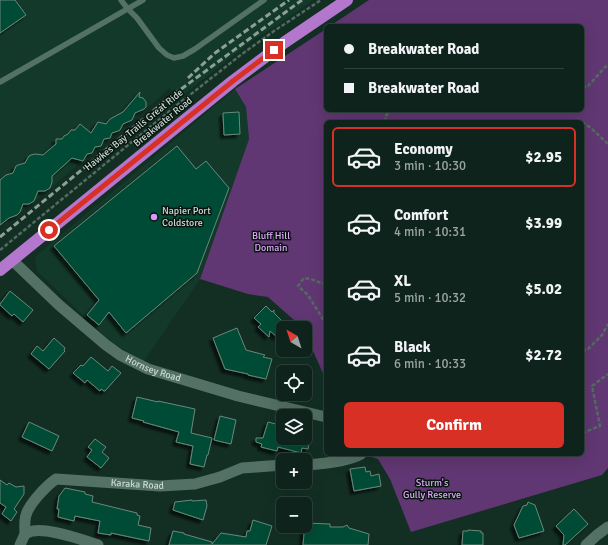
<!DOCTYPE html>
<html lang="en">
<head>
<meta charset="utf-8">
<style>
	:root { --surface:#0e231b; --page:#1c2f28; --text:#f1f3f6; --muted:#9ba4a3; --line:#2e403a; --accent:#d93025 }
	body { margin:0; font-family:Signika,sans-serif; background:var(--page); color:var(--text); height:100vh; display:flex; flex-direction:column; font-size:15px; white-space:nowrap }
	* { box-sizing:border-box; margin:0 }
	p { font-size:13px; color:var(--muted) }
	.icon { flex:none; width:22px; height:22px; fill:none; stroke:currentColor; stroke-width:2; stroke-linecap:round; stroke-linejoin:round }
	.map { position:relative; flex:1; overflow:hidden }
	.side { position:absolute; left:324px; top:120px; width:260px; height:336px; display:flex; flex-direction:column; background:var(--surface); border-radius:6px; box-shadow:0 4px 16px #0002,0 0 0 1px var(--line) }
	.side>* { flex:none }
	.top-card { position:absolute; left:324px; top:24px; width:260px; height:88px; border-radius:6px; box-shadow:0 4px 16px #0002,0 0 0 1px var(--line); display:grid; align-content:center; height:88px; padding:0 20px; background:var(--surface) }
	.needle { width:26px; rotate:321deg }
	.tools { position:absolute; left:276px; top:321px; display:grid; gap:8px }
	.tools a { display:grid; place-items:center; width:36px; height:36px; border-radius:6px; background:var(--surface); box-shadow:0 4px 16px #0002,0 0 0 1px var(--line); font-size:20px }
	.end { position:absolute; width:18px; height:18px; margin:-9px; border:5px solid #d93025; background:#fff; box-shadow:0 0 0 2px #fff }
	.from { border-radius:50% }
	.top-card b { display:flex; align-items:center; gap:14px; height:38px; font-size:15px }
	.top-card b+b { border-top:1px solid var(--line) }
	.top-card i { width:10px; height:10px; background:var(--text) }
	ul { padding:7px 0 0; list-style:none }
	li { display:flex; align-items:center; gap:12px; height:60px; margin:0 8px 6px; padding:0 12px; border:2px solid transparent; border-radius:6px }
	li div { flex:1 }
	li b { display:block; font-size:15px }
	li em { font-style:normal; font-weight:700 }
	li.selected { border-color:var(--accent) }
	li>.icon { width:36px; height:36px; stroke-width:1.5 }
	.primary-button { display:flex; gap:8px; margin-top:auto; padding:8px 20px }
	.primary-button a { flex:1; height:46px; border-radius:6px; background:var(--accent); color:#fff; font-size:16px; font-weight:700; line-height:46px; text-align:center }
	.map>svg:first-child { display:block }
</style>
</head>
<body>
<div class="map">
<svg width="608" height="545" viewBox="0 0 608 545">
	<defs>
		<filter id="shadow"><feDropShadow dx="-3.5" dy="3.5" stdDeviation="1" flood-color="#0009"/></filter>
	</defs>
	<rect width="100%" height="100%" fill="#132f24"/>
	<g fill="#13392b">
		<polygon points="0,0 313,0 281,23 256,38 178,99 169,88 166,92 8,223 0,228"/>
		<polygon points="235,89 246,107 249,139 200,279 144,361 112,343 37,271 35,257"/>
	</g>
	<polygon fill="#603772" points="369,0 608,0 608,468 602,475 411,532 390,479 378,459 369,456 370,454 582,454 582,122 326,122 326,380 305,333 305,328 303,328 268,297 248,294 200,279 249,139 246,107 235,89 326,29 326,110 582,110 582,26 330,26"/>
	<g fill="#004b35" stroke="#6a887a" filter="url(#shadow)">
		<polygon points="0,0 15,0 26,15 0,33"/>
		<polygon points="140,92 139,97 143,98 146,102 146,107 144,109 135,113 132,120 123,124 120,130 118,131 112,133 110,138 104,139 101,146 95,147 92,153 87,154 83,161 72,158 52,176 52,182 50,188 45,191 38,191 34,201 29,204 23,204 20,212 17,215 9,218 0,225 0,180 6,175 13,173 16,166 18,165 25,163 29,156 31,155 35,154 43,155 56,144 56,139 62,139 64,136 68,134 71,130 75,130 80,124 91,133 98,122 106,124 110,119 123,112"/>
		<polygon points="239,112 240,134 224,135 223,113"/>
		<polygon points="177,146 196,169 206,161 229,188 197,273 126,333 109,312 99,325 87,315 99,300 54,246"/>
		<polygon points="10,291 33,310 23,322 14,314 12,316 0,305 0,304"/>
		<polygon points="266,306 272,312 274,310 274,313 282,321 277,337 270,331 269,337 258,327 261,324 254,318"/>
		<polygon points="237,328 246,350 265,355 263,357 272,359 266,379 248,375 248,374 225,369 213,338"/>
		<polygon points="54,338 65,348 64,350 65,351 49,369 31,354 37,346 43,351"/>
		<polygon points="91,357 108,371 112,366 121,373 105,391 104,391 101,389 100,391 87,380 85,383 73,373 81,365 83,366"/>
		<polygon points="137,397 158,402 158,401 195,409 191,433 212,438 208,455 207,455 204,467 190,464 193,446 176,442 179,432 143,422 144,421 132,418"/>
		<polygon points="220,416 236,420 231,444 214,440"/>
		<polygon points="29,422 59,436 52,451 22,437"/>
		<polygon points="268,422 283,426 280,438 310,438 308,449 302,448 301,453 278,447 277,451 261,447 262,444 256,442 256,438 263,438"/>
		<polygon points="95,439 106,447 102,452 109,458 101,468 87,457 92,450 88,447"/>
		<polygon points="365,467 366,472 370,471 371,476 379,474 381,486 354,491 350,469"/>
		<polygon points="0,480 7,485 9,483 16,487 24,486 24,494 14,509 17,512 11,521 2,514 6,507 0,503"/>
		<polygon points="65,488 85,492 85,494 93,496 92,502 137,513 137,515 140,516 138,525 151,528 149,541 111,533 111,535 98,533 100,521 75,516 74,521 58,517 59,509 57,509 59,496"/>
		<polygon points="192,500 192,501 206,500 207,506 203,520 173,510 175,502"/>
		<polygon points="528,502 535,505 544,531 519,538 514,525 523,506 527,505"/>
		<polygon points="574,509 588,524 565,545 563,545 564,535 556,526"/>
		<polygon points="253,520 272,526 266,545 169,545 173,531 184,533 184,534 212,542 212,544 221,533 246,537 247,531 250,531"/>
		<polygon points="305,523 330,524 330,527 343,527 347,525 349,528 369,534 368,545 303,545"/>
		<polygon points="468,530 481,531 481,533 483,533 483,545 462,545 463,531 468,531"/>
	</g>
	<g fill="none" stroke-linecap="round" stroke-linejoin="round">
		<g stroke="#536b61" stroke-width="2.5" stroke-dasharray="4 2" stroke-linecap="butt">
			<polyline points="582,88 588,86 608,64"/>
			<polyline points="577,119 582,122"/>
			<polyline points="386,122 385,117 390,111 392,110"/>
			<polyline points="582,122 591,128 608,144"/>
			<polyline points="0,250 177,105 242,54 274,31 321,0"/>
			<polyline points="326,285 311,279 304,278 298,286 308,295 324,321 326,327"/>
			<polyline points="582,350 587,350 602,335 608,324"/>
			<polyline points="582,433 600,426 592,386 608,374"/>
		</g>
		<g stroke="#537164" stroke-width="5.5">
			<polyline points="121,0 127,8 137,18 159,48 167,55 174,58 183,56 195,49 264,0"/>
			<polyline points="0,82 143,0"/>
		</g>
		<g stroke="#537164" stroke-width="11">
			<path id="s1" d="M12,260L59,305L106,345L120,355L148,369L238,396L326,417"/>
			<path d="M305,465C320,464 348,462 361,454"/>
			<path id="s2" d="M25,534C25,528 24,521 26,515C29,504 46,486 56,479L160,486L195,484L220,477L242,468L283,465"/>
			<path d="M20,545L25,534C28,533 30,531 33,531C49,528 83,540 98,545"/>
			<polyline points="586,545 597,535 608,527"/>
		</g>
		<polyline stroke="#b377ce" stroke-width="12" points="0,270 233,81 285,42 347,0"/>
		<g stroke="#8ca097" stroke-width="3" stroke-dasharray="6 3" stroke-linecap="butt">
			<polyline points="188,78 215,53 289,0"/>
			<polyline points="0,237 169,98 302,0"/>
		</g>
	</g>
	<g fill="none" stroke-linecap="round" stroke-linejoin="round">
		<polyline stroke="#d93025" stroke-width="5" points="49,230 233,81 274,50"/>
	</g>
	<circle fill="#d99af7" stroke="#08140f" stroke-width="1.5" cx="154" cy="217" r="4"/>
	<g text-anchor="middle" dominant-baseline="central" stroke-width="3" stroke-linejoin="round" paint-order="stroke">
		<g font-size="10" fill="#cadad2" stroke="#08140f">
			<text transform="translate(163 122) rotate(-39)">Breakwater Road</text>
			<text transform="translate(134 130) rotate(-39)">Hawkes Bay Trails Great Ride</text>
			<text stroke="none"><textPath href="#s1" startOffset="180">Hornsey Road</textPath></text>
			<text stroke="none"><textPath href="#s2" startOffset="148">Karaka Road</textPath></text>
		</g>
		<g font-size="10" fill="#cadad2" stroke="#08140f" text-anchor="start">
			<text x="162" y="211">Napier Port<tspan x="162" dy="12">Coldstore</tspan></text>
		</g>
		<g font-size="10" fill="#e0a8fa" stroke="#08140f">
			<text x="271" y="236">Bluff Hill<tspan x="271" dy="12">Domain</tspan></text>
			<text x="432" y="483">Sturm's<tspan x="432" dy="12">Gully Reserve</tspan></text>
		</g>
	</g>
</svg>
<div class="tools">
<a><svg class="needle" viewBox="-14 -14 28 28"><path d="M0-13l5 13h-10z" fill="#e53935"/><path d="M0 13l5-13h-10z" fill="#9ba4a3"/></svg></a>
<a><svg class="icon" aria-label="locate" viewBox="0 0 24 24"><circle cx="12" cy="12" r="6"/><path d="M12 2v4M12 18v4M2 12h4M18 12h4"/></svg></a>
<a><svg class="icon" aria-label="layers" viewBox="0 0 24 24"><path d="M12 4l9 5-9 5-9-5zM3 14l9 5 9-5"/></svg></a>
<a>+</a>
<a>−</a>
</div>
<i class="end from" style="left:49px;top:230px"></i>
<i class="end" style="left:274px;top:50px"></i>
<div class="top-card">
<b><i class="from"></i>Breakwater Road</b>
<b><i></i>Breakwater Road</b>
</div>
<section class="side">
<ul>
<li class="selected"><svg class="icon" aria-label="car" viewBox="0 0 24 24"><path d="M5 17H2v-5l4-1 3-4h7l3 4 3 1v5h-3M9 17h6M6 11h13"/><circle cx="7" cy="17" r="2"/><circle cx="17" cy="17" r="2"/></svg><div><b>Economy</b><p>3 min · 10:30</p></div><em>$2.95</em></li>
<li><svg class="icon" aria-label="car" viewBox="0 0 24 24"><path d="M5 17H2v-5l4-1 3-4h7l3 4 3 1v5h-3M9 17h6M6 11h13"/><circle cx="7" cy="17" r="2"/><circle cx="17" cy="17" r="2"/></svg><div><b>Comfort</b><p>4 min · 10:31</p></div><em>$3.99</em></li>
<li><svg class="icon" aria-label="car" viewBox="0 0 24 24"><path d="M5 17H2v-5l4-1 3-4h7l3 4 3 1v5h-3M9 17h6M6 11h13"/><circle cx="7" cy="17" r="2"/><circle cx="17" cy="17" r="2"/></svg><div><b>XL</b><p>5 min · 10:32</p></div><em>$5.02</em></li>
<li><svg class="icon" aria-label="car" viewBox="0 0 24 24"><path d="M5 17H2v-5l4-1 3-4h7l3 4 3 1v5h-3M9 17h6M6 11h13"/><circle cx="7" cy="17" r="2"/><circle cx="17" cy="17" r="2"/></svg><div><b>Black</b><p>6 min · 10:33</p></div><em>$2.72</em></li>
</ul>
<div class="primary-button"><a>Confirm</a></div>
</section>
</div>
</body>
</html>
